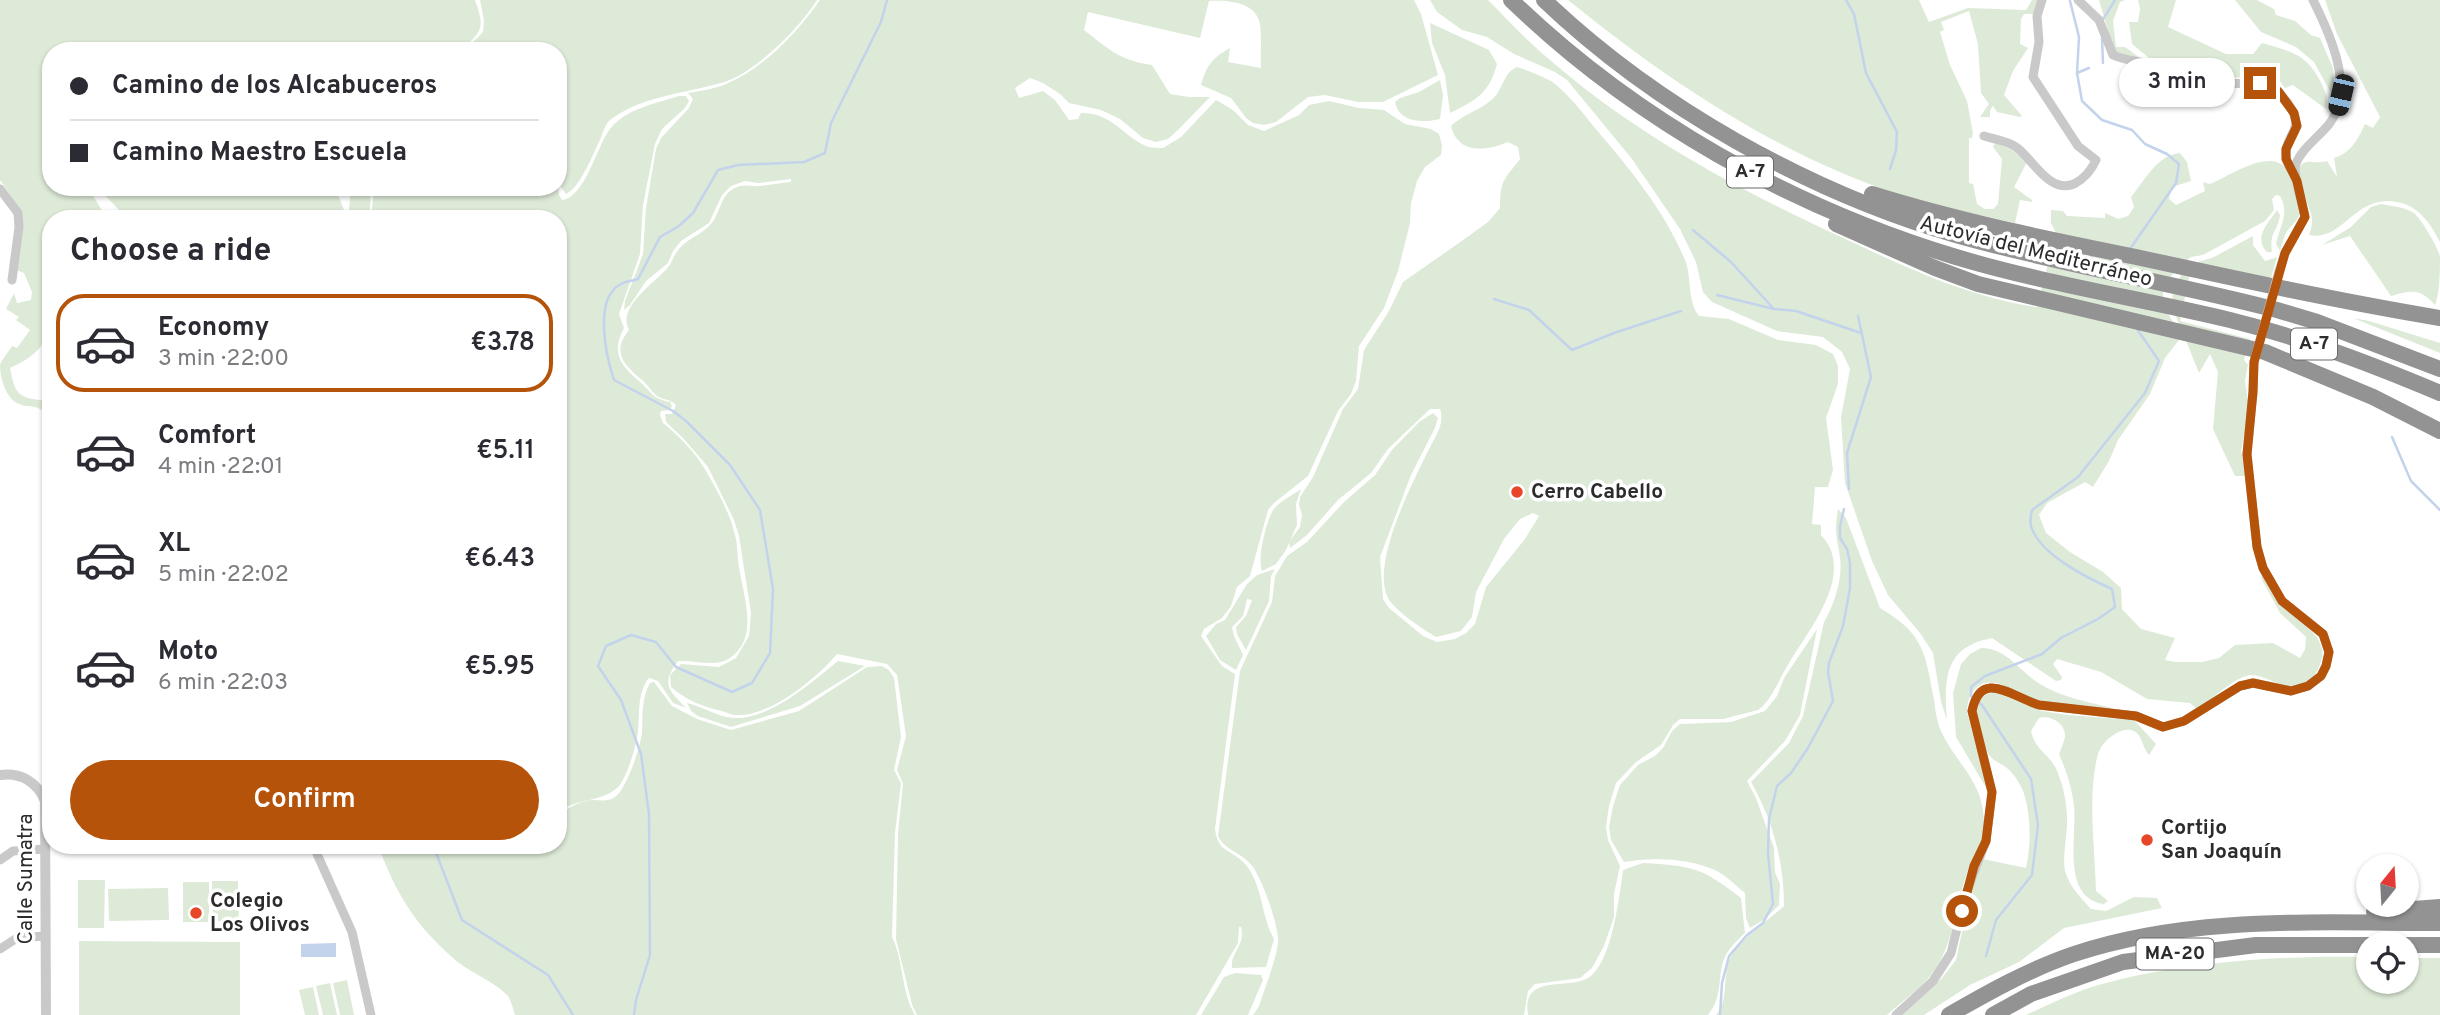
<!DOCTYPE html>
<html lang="en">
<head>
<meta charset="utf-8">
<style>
	:root { --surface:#fff; --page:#f7f7f7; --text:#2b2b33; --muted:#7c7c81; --line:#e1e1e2; --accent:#b45309 }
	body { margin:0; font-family:Overpass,sans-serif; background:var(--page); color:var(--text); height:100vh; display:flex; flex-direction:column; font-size:26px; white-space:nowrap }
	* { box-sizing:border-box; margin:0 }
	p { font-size:23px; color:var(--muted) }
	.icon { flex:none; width:38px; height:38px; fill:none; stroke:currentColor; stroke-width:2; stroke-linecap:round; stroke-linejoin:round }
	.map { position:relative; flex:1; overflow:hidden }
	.drawer { position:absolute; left:42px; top:210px; width:525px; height:644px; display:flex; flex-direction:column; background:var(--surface); border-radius:28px; box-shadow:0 2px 5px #0004 }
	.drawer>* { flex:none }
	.hud { position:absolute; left:42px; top:42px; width:525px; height:154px; border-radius:28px; box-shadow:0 2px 5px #0004; display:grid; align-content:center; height:154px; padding:0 28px; background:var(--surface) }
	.needle { width:46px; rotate:18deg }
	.tools { position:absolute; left:2356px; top:854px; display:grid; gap:14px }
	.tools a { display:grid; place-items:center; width:63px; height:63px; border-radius:50%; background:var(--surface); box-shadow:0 2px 5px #0004; font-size:35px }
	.end { position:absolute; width:32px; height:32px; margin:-16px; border:9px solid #b45309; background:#fff; box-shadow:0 0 0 4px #fff }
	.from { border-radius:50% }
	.bubble { position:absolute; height:49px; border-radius:24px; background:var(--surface); box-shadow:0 2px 5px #0004; font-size:23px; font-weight:600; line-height:49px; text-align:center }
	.car { position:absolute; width:21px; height:42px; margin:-21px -10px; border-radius:9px; box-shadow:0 0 5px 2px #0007; background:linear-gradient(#222 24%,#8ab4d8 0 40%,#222 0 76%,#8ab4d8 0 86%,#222 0) }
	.hud b { display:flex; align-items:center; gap:24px; height:66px; font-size:26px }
	.hud b+b { border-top:2px solid var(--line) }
	.hud i { width:18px; height:18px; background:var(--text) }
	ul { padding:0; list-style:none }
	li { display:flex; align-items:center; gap:21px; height:98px; margin:0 14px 10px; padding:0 14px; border:4px solid transparent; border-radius:28px }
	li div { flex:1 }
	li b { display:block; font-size:26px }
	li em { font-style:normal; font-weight:600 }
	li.selected { border-color:var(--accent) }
	li>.icon { width:63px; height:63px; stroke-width:1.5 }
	h2 { padding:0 28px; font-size:32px; line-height:84px }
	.button { display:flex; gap:14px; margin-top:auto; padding:14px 28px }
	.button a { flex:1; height:80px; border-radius:42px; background:var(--accent); color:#fff; font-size:28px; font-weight:600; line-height:80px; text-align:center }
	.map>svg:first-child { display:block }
</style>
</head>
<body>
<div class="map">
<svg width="2440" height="1015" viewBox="0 0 2440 1015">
	<rect width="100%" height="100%" fill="#fff"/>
	<g fill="#deead8">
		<path d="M0,0H475C485,28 483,31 460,51H51V187H88L107,219H51V324C45,348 32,358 10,368C14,385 14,396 33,399C40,400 44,401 51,400L49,417C33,401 35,410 19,404C6,399 0,378 0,365C1,360 9,352 12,346L17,348L30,330L16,320L19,317L6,309L14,293L17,303L31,300L32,292L24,273L16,270L18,206L0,180Z"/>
		<path d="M480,0H817C800,28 753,75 721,83C686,93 638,97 609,121C605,125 602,135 600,140C593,154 580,188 566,194L561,187L562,180L558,166V51H464L483,32L484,20Z"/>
		<path d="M820,0H1414L1421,14L1438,75L1383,102H1358L1325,95L1308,97L1276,122L1264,125L1253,123L1246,118L1231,98L1201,85C1207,65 1211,59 1230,48L1228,62L1261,68C1260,56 1263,28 1258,18C1251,1 1224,0 1209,1L1200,38L1088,12L1084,30C1110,50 1119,60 1152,65L1170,94L1189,97H1210L1180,128L1168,139L1156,142L1143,138L1120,119L1101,110L1069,103L1060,94L1043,83L1030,78L1015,88L1019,98L1043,91L1055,100L1069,120L1078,119L1081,113C1111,112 1123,136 1146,146C1151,148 1158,148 1163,148L1181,137L1216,100L1233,110L1248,125L1264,131L1299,115L1309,105L1329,101L1359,108L1384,110L1405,124L1431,129L1439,134L1442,145L1441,155L1425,167L1417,181L1411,203L1410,223L1398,271L1384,308L1359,346L1356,381L1351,394L1338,411L1308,476L1274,503L1268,510L1250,576L1237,587L1231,606L1222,618L1204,629L1201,636L1222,666L1235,674L1215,829C1218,854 1233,849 1246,865C1263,886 1261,916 1274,939L1266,967L1232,968C1230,952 1246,946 1241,927H1239L1238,943L1196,1015H917L912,1005L896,939L898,833L903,784L897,770L906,736L897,675L887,664L837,654C817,678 769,718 735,715C732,715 728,713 725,712C704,707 687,701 671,687L670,675L681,664L719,667L736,658L749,636L751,613L739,536L734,520L708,467L683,438L666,422L665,414H672L676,405C670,399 663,400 657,396C651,391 647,384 642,380C624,365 611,352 629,330C616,306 657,282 669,266C674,258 676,250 684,244C692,237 703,233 710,225C720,215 720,196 733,189C743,183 750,187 759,186C770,185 781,183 791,182V179L758,183L745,181L731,186L722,195L709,223L681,241L673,251L668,263L646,281L630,305L624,310L625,301L643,254L646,208L656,149L661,138L689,108L693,99L688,93C700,91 714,89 726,84C764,68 797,33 820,0Z"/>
		<path d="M1430,0H1488C1508,20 1527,41 1549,59C1638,137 1745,193 1852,242C1911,270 1973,298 2037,307L2056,233L2051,223V210L2063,211L2067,216L2105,218V213L2118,219L2128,216L2134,207L2131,197C2145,180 2157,155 2180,153L2187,162L2191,181L2172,187L2169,199L2176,205L2205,191L2203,182L2210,184C2233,175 2280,139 2293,181C2296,190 2303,203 2300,213C2298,222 2288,227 2285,235C2283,240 2282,246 2280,251L2276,244C2280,225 2290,214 2280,196L2276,195L2272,199L2274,210L2265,221L2203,255L2191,257L2177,268L2163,288V306L2182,336L2165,358L2150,394L2118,440L2109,461L2093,487L2085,482L2047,503L2039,515L2046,533L2070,552L2103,572L2121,588L2122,609L2141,629L2175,638L2165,660L2175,662H2202L2219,658L2235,645L2273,643L2300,658L2305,649L2306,637L2280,613L2261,578L2262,574C2267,583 2272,593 2278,602C2290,617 2318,629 2322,649C2324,658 2319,667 2315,675C2299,704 2273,676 2252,675C2238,674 2209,701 2198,710L2190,703L2147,699L2101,672L2057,659L2053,664L2062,677L2061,680L2056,681L1992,638C1985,640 1977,641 1971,645C1942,658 1945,694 1947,720L1941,702L1933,653L1920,633L1888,595L1872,561L1845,483L1841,417L1850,369L1842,352L1823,337L1777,331L1712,302L1703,292L1696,262L1680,229L1632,159L1567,80L1555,72L1514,54L1487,37L1462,30L1437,12Z"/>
		<path d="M1568,0H1919L1929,22L1968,8L2026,10L2032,0H2039L2034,14H2024L2021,19L2020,44L2028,48L2013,71L2004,95L2022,116L2020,117L1997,112L1993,106L1990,110V117H1980L1989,104L1981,93L1978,44L1969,11L1941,22L1944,30L1940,32L1950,65L1967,101L1973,133L1972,138H1969V183L1973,184L1977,204L1985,209H1993L1998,204L2002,159L1993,147L1995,143L2012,150L2027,162L2014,187L2032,200V202L2020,200L2015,223C1977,214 1938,207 1901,195C1779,156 1667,80 1568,0Z"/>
		<polygon points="2099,0 2125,0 2120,2 2113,21 2116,47 2125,47 2143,60 2126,58 2114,51"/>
		<path d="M2138,0H2176L2168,27L2226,54H2253L2262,43C2293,52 2309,55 2323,87C2327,95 2328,101 2326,109L2293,85L2285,88L2279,80L2272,77L2212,78L2155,63L2132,44L2129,22H2138L2140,9Z"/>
		<polygon points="2235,0 2257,0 2274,9 2276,15 2295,21 2311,35 2320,38 2333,68 2335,94 2332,95 2314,62 2296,47 2261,32"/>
		<path d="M2325,0H2440V242C2430,223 2419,206 2397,202C2354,194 2344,242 2309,235C2312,227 2313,222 2311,214C2309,205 2289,166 2306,162C2311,161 2317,164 2327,161L2337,177L2334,158C2351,153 2358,139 2365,124L2373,128L2380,117L2337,34Z"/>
		<path d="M1430,23L1489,50L1497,64C1489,94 1476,100 1450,113L1445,75L1432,43Z"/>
		<path d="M1517,67C1529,71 1540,75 1551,81C1568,93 1582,112 1595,128C1630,169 1664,210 1685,260C1692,277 1687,301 1699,316L1729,319L1778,340L1816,345L1833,354L1838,366V384L1826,418L1833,470L1828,487H1815L1812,524L1821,525V535C1857,573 1809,629 1789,663C1780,677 1775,693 1763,706L1758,710L1723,719H1680L1673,725L1661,745L1636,762L1616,783L1609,806L1606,827L1608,840L1620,866L1614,894V917L1604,946L1592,968L1580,978L1535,984L1528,991L1524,1015H1253L1259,1006C1264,991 1279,952 1278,939C1277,921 1263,882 1253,867C1241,851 1226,852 1218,836L1240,671L1272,602L1275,576L1287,556L1307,542L1344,502L1375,475L1392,450L1419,422L1433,413L1438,418L1435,428L1411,475L1380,557L1383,599L1389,608L1423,636L1437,642L1455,639L1466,633L1475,624L1486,587L1525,539L1539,516L1533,513L1520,519L1504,539L1476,592L1472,617L1461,631L1436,637C1423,629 1393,610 1387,596C1372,560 1413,482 1429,449C1436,436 1445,423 1440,409H1430L1388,449L1371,473L1338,500L1307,535L1290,548L1289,542L1300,527L1302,515L1299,505L1300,497L1313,477L1343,409L1358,389L1364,350L1389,311L1403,282L1466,238L1488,222L1500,208C1500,180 1504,180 1520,159L1518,147L1508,142C1487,151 1458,155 1451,126C1466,112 1484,110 1497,94C1504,84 1505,72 1517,67Z"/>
		<path d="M1440,80L1443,95L1440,119C1424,123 1399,123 1395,102L1400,98L1419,92Z"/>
		<path d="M679,96H686L689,101L685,108L662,129L655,144L643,205L640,254L619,314L624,328C611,353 620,365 639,381C653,393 651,398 670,402L672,406L670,410L661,411L660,415L663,423C678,435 696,453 706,471C717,490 730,513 735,535C738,545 737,556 739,567C743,595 760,638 730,658C716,668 695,660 678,661C661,684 668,689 686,708L673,703L658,681L649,678C637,693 640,712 638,731C637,744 627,778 618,787C603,802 577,798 558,812V219H371L374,187H558L559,195L562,200C585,198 597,145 610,129C625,109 657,103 679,96Z"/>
		<polygon points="97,187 335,187 344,210 345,219 133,219 119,210"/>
		<polygon points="348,187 371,187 370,211 366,219 348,219 351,189"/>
		<path d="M2381,204C2392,206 2404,207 2414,213C2422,220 2437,246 2440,256C2440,268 2440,294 2435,305C2420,288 2412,290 2391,296L2350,236L2322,245L2351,227L2371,207Z"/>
		<path d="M2277,210L2280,215C2278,232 2269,231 2272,252H2267C2253,237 2268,224 2277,210Z"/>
		<polygon points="2253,236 2253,245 2265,261 2277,257 2267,292 2213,278 2189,277 2180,321 2250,339 2244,360 2248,365 2245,381 2249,408 2241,452 2245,463 2247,476 2235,476 2213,429 2218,372 2210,354 2199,373 2172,306 2173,290 2184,270 2195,263 2214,257"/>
		<polygon points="2353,318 2369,321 2440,343 2440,353"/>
		<path d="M1301,489L1296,504L1297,525L1286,550L1276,564L1262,571C1257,560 1266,520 1274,509C1280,501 1293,495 1301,489Z"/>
		<path d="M1838,509L1846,518L1880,608C1924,634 1925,652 1934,699C1935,708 1936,717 1939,726C1949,754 1976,775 1982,805C1984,815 1985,826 1983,837C1980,850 1970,863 1966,876C1954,910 1954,946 1931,975C1919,990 1901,1002 1887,1015H1716C1730,999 1721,975 1731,956C1742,937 1768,921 1784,906C1784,862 1773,821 1751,782L1789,743L1803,716L1824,622C1834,605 1843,579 1840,558C1837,536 1834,533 1838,509Z"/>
		<polygon points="1275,569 1271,576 1269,601 1246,650 1237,634 1236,627 1246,616 1252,600 1247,599 1243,616 1232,627 1234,636 1243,655 1236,670 1220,660 1206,636 1216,624 1225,620 1247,584 1257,575"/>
		<path d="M1817,629L1800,715L1785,741L1747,781L1756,798L1774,848L1775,872L1780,884L1779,905L1765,919L1750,928L1746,918L1745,893C1736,886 1726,875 1715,870C1688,858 1652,857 1624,862L1611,840L1609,827L1613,806L1620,785L1638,765L1655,756L1663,748L1672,731L1680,724L1731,722L1765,711L1777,696L1784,678Z"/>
		<path d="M1981,648C2007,648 2019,671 2040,684C2061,697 2088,702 2112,708C2086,708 2057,706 2032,698C2017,694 2002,680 1986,683C1973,685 1967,700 1967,712L1988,791L1956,737L1953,693L1961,664L1970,654Z"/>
		<path d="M838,661L865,666L800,706L731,727L698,716L691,711L687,703C702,706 717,717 734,718C770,720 812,682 838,661Z"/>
		<path d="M882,666L889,670L894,678L901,737L894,770L901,783L895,833L892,937C904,961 901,992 915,1015H515C513,1009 511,999 507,995C495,982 467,971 453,958C415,925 395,892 378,845H558V816C567,808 582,800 593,800C601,800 608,802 615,797C626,790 641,746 642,732C643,714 641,700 650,683L654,682L672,706L697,719L731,730L799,711L867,667Z"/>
		<path d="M1994,692L2042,711L2068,715L2134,720L2156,744L2149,755C2142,748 2143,733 2131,730C2125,729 2120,731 2115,734C2108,738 2101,745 2098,754C2087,794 2095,849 2096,891L2108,901L2104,904C2061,898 2077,837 2074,806C2072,788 2066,770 2059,754C2061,749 2064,742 2065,737C2066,723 2050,715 2039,718L2031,731C2036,754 2052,753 2059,776C2064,789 2067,805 2067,819C2068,834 2061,861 2066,874C2070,887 2083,900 2091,909L2106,911L2134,897L2157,898L2162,908L2064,928L2019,962L1970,985L1924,1015H1903L1942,978L1956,960L1972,885L1983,859L2026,868C2031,845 2031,819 2025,797C2023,788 2015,775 2008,769C2003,764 1994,762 1990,756C1986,752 1984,742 1982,736C1976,718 1970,697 1994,692Z"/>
		<path d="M1643,863C1693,866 1701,867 1741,898L1745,933C1739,939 1730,947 1726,955C1716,973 1725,994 1708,1015H1528C1521,970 1574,993 1592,975C1613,955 1619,897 1623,870Z"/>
		<polygon points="78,880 105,880 104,928 78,928"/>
		<polygon points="212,881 238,881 239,921 213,921"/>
		<rect x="183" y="882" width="26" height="40"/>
		<polygon points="168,888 169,920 109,921 108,889"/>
		<polygon points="79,941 240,942 240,1015 79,1015"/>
		<path d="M2368,957V982H2406V958H2440V1015H2026C2048,1005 2072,993 2095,986C2178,962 2282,955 2368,957Z"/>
		<polygon points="1235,973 1261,975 1263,980 1248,1015 1201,1015 1224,977"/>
		<polygon points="347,980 354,1015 340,1015 333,983"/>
		<polygon points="330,983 337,1015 323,1015 316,986"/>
		<polygon points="313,987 319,1015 305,1015 299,990"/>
	</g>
	<polygon fill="#c3d3eb" points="336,943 336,957 301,957 301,944"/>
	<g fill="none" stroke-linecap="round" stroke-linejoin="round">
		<g stroke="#c3d3eb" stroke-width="2.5">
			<polyline points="1846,0 1854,14 1866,73 1897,132 1896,150 1890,169"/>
			<polyline points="2070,1 2079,37 2077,73 2082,101 2102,120 2132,130 2145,144 2167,154 2179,164 2176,183 2130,249"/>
			<polyline points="2102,21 2115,0"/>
			<polyline points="2102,38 2103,63"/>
			<polyline points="2077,73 2089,68"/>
			<polyline points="1693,230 1731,262 1773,308"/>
			<polyline points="1717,295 1774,309 1796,311 1861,333"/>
			<polyline points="1494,299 1529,310 1572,350 1614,333 1681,311"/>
			<polyline points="2392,437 2411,481 2440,510"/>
			<polyline points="1849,489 1847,453 1871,377 1858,316"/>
			<polyline points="435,850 462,920 548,975 573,1015"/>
			<path d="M1986,956L1996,920L2032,875L2038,825L2031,779L1982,705L1971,696V687L1985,676L2042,654L2061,638L2098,619L2115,607L2112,589C2087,578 2039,554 2031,526C2030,521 2031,514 2032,510L2078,477L2145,393L2159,361L2137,329"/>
			<path d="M634,1015L636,1000L650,955L649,814L641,754L621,700L598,666L606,646L631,635L656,642L676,667L732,692L752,683L770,653L773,589L760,510L730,465L686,421L673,411L614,380C606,356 593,298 621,284C626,281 633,281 638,279L660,237L679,226L693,213L718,170L738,165L804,162L825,153L831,123L881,22L887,0"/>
			<polyline points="1720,1015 1722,983 1729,956 1747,935 1763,923 1773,904 1768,853 1769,819 1777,786 1791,773 1808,748 1833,701 1828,672 1829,663 1843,626 1850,588 1850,563 1847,549 1840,538 1840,526 1844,509"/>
		</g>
		<g stroke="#c9c9c9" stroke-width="9">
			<path d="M2078,0L2099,20L2113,55C2126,61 2140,61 2155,65C2174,69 2192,82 2211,83C2244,86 2274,74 2292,110C2302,130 2288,133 2286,151C2285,160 2290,168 2295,176"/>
			<path d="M1984,136C1994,139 2008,141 2016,147C2033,159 2049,194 2074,184C2084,179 2091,171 2096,160L2078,146L2033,77L2039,42L2037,16L2042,0"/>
			<polyline points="0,189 18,213 19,227 12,280"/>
			<path d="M2279,271L2285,253L2305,217C2303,204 2292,175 2296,164C2301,149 2320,136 2330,123C2355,88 2330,34 2313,0"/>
			<polyline points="313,845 352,932 371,1015"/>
			<polyline points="0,860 13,851 45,849"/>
			<polyline points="0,949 17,938 45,936"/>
			<path d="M1896,1015L1933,981L1951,953L1965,896L1986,841L1992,792L1972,711C1981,668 2012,697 2040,705L2136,716L2163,727L2184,721L2240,686L2253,683L2291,691L2308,686L2321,676L2326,666L2329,652L2323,634L2282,601L2263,568L2257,547L2247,455L2253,392L2254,362"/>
		</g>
		<path stroke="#c9c9c9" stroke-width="10" d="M0,775C21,772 37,782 45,801L46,1015"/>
		<g stroke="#939393" stroke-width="16">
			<path d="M1511,0C1635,120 1791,207 1956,257C2046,284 2139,298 2230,320C2303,338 2371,364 2440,393"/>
			<path d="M1544,0C1655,106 1808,192 1956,235C2061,265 2170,282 2277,310L2317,322L2440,369"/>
			<path d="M1872,194C1958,221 2047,239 2136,257C2237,279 2338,301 2440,318"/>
			<polyline points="1836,224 1935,268 1978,284 2265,352 2373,397 2440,431"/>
			<polyline points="2374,912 2440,907"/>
			<polyline points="2406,945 2440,945"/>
			<path d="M1949,1015C1989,992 2030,969 2074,954C2191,915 2318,923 2440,923"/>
			<polyline points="1993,1015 2031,994 2123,962 2256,945 2368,945"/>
		</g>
		<polyline stroke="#c9c9c9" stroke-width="9" points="2254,362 2279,271"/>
	</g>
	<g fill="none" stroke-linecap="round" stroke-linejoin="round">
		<path stroke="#b45309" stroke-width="9" d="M1962,911L1974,866L1986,841L1992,792L1972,711C1981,668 2012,697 2039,705L2136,716L2163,727L2184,721L2240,686L2253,683L2291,691L2308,686L2321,676L2326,666L2329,652L2323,634L2282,601L2263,568L2257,547L2247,454L2253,392L2254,362L2285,253L2305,217L2297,181L2286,159V149L2297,126L2294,113L2278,91L2260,83"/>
	</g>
	<g fill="#e84629" stroke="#fff" stroke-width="2.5">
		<circle cx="1517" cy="492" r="7"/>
		<circle cx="2147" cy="840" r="7"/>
		<circle cx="196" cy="913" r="7"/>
	</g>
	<g text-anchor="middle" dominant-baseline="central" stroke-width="7" stroke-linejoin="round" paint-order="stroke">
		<g fill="#fff" stroke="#6b6b6b" stroke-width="2">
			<rect x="1727" y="156.5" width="46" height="31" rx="5"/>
			<rect x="2291" y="328.5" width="46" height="31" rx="5"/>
			<rect x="2136.5" y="938.5" width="77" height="31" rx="5"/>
		</g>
		<g font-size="19" font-weight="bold" fill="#2c2c2c">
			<text x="1750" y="172">A-7</text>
			<text x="2314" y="344">A-7</text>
			<text x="2175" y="954">MA-20</text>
		</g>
		<g font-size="21" fill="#2c2c2c" stroke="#fff">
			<text transform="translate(2036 252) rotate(14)">Autovía del Mediterráneo</text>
			<text transform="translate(26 879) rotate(-90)">Calle Sumatra</text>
		</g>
		<g font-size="21" font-weight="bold" fill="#2c2c2c" stroke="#fff" text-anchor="start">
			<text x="1531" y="492">Cerro Cabello</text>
			<text x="2161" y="828">Cortijo<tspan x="2161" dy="24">San Joaquín</tspan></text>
			<text x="210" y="901">Colegio<tspan x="210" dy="24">Los Olivos</tspan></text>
		</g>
	</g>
</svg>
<div class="tools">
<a><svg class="needle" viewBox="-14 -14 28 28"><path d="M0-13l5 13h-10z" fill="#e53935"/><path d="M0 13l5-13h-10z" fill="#7c7c81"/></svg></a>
<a><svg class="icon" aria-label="locate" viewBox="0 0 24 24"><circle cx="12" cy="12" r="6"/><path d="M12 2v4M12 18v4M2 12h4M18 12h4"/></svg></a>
</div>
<i class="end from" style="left:1962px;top:911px"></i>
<i class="end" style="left:2260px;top:83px"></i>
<div class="bubble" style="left:2119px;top:58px;width:116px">3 min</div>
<i class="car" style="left:2341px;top:95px;rotate:193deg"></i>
<div class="hud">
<b><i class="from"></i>Camino de los Alcabuceros</b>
<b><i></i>Camino Maestro Escuela</b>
</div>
<section class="drawer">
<h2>Choose a ride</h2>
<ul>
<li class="selected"><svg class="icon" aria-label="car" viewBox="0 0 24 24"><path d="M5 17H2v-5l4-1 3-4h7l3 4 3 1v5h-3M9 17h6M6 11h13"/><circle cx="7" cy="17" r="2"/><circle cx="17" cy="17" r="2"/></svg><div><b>Economy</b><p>3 min · 22:00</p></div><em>€3.78</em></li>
<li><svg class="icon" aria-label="car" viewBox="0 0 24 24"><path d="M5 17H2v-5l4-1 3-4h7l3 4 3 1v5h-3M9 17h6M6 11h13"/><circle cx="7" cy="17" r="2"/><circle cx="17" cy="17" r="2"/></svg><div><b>Comfort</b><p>4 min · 22:01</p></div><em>€5.11</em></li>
<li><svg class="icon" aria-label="car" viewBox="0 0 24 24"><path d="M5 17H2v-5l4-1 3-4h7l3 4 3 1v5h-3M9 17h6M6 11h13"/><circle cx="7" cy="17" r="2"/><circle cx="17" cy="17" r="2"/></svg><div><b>XL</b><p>5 min · 22:02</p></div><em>€6.43</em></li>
<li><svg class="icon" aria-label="car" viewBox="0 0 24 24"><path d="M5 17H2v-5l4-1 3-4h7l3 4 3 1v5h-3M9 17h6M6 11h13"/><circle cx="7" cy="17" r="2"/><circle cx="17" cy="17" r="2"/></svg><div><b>Moto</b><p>6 min · 22:03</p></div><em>€5.95</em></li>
</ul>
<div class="button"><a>Confirm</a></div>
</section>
</div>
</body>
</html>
